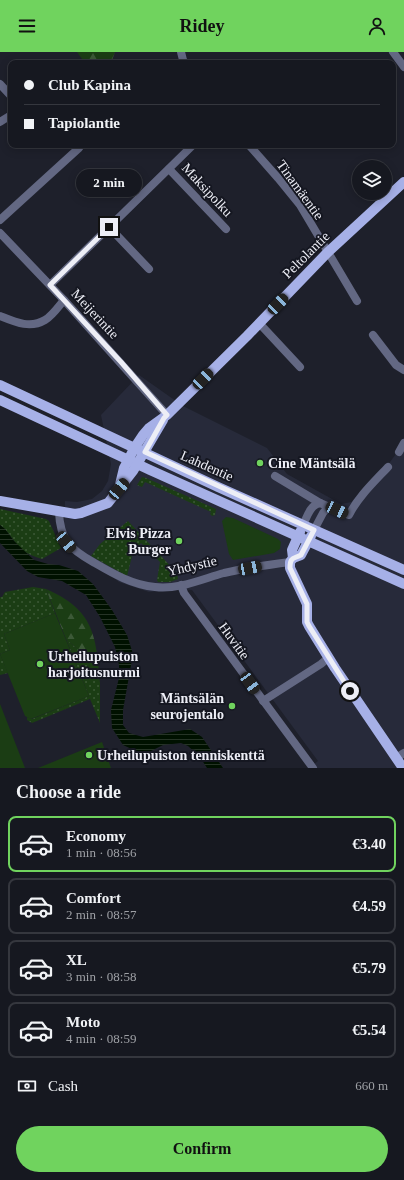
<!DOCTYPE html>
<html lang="en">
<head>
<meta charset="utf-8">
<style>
	:root { --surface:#161820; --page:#23252d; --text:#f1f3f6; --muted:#9ea0a5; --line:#35373e; --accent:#70d35e }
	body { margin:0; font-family:"Times New Roman",serif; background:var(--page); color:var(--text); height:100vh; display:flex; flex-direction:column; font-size:15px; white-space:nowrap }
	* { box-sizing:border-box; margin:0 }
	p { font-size:13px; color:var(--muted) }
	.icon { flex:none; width:22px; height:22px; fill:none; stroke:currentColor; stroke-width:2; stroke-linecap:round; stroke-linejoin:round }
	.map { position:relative; height:716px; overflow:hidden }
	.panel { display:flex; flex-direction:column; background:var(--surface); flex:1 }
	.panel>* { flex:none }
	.guide { position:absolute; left:8px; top:8px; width:388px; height:88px; border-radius:8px; box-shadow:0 2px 10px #0003,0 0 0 1px var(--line); display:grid; align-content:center; height:88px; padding:0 16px; background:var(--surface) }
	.controls { position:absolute; left:352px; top:108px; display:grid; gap:8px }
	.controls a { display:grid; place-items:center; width:40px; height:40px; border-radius:50%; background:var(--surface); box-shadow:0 2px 10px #0003,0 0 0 1px var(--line); font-size:20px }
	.end { position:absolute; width:18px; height:18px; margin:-9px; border:5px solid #edeef6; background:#111; box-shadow:0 0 0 2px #111 }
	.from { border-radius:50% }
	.bubble { position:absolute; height:28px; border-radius:14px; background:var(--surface); box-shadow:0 2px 10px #0003,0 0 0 1px var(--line); font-size:13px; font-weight:800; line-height:28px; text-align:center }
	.car { position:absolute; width:12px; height:24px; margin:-12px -6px; border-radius:5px; box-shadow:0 0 3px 1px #0007; background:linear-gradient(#222 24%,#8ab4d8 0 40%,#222 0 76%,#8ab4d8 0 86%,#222 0) }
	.guide b { display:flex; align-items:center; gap:14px; height:38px; font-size:15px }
	.guide b+b { border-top:1px solid var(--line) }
	.guide i { width:10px; height:10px; background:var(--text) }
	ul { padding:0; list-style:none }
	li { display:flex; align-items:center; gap:12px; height:56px; margin:0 8px 6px; padding:0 8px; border:2px solid var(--line); border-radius:8px }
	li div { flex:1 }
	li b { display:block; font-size:15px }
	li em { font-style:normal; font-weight:800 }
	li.selected { border-color:var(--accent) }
	li>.icon { width:36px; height:36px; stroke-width:1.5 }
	h2 { padding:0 16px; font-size:18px; line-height:48px }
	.pay { display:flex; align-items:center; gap:10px; height:44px; padding:0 16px; font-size:15px }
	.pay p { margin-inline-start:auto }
	.cta { display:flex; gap:8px; margin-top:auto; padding:8px 16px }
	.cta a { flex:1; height:46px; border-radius:24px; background:var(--accent); color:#111; font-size:16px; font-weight:800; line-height:46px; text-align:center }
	header { display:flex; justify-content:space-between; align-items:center; height:52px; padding:0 16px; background:var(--accent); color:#111; font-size:18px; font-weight:800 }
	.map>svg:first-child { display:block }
</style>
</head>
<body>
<header><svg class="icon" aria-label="menu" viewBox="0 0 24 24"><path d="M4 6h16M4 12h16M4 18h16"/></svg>Ridey<svg class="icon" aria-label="person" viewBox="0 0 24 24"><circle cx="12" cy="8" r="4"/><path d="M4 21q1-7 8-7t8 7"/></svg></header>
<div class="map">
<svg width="404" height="716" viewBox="0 0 404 716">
	<defs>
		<pattern id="grass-dots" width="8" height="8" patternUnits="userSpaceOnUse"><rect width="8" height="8" fill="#1b3d14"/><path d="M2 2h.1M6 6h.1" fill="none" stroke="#3c5937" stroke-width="1.8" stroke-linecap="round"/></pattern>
		<pattern id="forest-firs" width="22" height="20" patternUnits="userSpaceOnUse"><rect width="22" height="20" fill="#1b3d14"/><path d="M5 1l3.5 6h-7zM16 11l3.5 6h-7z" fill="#3c5937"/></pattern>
		<pattern id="water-rules" width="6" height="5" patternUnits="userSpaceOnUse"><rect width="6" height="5" fill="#010"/><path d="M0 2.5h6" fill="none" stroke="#263426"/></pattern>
	</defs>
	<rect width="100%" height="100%" fill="#1e202b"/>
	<polygon fill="#272a3a" points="139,323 183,354 267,396 287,422 341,452 362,448 404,391 404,716 309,716 318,709 192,538 175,537 149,540 119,530 69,491 64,474 65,449 77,450 92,447 102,439 108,429 111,412 101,363"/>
	<g fill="url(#grass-dots)">
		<polygon points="142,425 146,426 216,457 215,463 212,464 210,462 211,460 145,430 142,435 137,433"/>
		<path d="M0,457L46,467L49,469L61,496L42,507C36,505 29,503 24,499C14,492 10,480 0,473Z"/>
		<polygon points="128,469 177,521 178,527 170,530 158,530 157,528 160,510 141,491 132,504 127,524 91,504 100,492"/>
		<polygon points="33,535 46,537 55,561 4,582 10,598 0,602 8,621 0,623 0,545 2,545 5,540"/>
		<polygon points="66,587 81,600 100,630 100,671 90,647 32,671 27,668 27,665 32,667 89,644"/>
	</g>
	<g fill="url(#forest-firs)">
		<polygon points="77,0 115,0 111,11 85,11"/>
		<path d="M46,537C94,558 96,583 100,630L81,600L66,587Z"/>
	</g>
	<g fill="#1b3d14">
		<polygon points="226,465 233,466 278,487 281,490 280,497 274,501 233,508 229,502 222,469"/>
		<polygon points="55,561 89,644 31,667 25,664 0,602 10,598 4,582"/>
		<polygon points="0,652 25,716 0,716"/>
		<polygon points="102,690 111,716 38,716"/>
	</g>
	<polygon fill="url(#water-rules)" points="0,473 5,477 14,489 34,508 48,512 59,513 78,519 93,532 112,558 127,583 133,602 123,658 123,673 129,681 143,685 190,677 202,685 223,716 207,716 200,705 188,694 181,691 163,693 151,699 138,700 123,693 112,676 111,658 119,626 119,613 115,595 100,565 86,543 62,529 38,525 27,519 0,491"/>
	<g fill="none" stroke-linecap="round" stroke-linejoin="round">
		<g stroke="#636883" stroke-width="8">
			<polyline points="181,0 183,8 185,11"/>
			<polyline points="393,0 404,15"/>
			<polyline points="0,32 11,44"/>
			<polyline points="0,70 11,63"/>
			<polyline points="249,93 278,126 300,153 357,249"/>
			<polyline points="169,117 226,177"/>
			<polyline points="0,168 79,96"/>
			<polyline points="109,175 149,217"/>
			<polyline points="0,181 64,248 167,363"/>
			<polyline points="50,233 193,93"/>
			<path d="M0,264C15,270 30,277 45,268C52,264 59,254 64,248"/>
			<polyline points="259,271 300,315"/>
			<polyline points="373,283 396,313 404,318"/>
			<polyline points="399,400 404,391"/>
			<path d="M275,424L320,451L349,463C358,445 374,430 388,415"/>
			<path d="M59,460C60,488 70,497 93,510C112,521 132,533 155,535C178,538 202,527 224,521C246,516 267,513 290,510"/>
			<path d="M303,473C307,465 310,453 320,451"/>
			<polyline points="314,478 323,461 329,454"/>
			<polyline points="181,533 184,541 313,716"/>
			<polyline points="263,649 321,612 328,606"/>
			<polyline points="396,706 404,701"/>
		</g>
		<g stroke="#a6b0e7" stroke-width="10">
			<polyline points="0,333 218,435 404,518"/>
			<polyline points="0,348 150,418 404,532"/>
			<polyline points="119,437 124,416 135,395 143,383 149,376 167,363 247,284 327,201 404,130"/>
			<polyline points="0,449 75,462 81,461 108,451 133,419 163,368"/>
			<polyline points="300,480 292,498 293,506 290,510 290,516 307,552 307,570 309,574 335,616 403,716"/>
			<polyline points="293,506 301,503 311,484"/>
		</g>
	</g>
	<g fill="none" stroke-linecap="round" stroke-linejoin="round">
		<path stroke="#edeef6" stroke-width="5" d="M109,175L50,233L121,310L167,363L164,366L145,400L314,478L301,503C293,507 290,505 290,516L307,552V570L309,574L350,639"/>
	</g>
	<g fill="#70d35e" stroke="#151721" stroke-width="1.5">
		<circle cx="260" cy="411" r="4"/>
		<circle cx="179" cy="489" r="4"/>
		<circle cx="40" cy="612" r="4"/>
		<circle cx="232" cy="654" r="4"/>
		<circle cx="89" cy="703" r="4"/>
	</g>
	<g text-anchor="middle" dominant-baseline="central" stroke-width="4" stroke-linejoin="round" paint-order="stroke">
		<g font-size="14" fill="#edeef6" stroke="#151721">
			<text transform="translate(207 138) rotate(47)">Maksipolku</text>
			<text transform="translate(300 138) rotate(54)">Tinamäentie</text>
			<text transform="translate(306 203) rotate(-45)">Peltolantie</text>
			<text transform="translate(95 262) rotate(47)">Meijerintie</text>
			<text transform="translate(207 414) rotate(24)">Lahdentie</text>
			<text transform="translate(192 514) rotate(-13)">Yhdystie</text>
			<text transform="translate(234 589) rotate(54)">Huvitie</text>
		</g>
		<g font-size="14" font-weight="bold" fill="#edeef6" stroke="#151721" text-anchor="start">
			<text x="268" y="411">Cine Mäntsälä</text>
			<text x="171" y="481" text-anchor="end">Elvis Pizza<tspan x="171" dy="16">Burger</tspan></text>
			<text x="48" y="604">Urheilupuiston<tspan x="48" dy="16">harjoitusnurmi</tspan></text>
			<text x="224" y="646" text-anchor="end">Mäntsälän<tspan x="224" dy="16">seurojentalo</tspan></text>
			<text x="97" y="703">Urheilupuiston tenniskenttä</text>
		</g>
	</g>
</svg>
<div class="controls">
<a><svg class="icon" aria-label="layers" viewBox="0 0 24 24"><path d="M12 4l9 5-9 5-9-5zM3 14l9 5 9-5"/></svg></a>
</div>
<i class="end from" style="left:350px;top:639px"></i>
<i class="end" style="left:109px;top:175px"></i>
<div class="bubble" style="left:76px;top:117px;width:66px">2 min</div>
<i class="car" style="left:278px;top:252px;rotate:44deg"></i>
<i class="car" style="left:203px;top:327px;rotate:45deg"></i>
<i class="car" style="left:119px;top:437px;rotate:40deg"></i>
<i class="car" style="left:337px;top:458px;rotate:115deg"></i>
<i class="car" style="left:66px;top:490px;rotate:140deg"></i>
<i class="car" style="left:250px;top:516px;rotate:79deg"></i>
<i class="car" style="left:250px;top:631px;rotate:144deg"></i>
<div class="guide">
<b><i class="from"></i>Club Kapina</b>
<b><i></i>Tapiolantie</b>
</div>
</div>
<section class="panel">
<h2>Choose a ride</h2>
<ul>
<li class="selected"><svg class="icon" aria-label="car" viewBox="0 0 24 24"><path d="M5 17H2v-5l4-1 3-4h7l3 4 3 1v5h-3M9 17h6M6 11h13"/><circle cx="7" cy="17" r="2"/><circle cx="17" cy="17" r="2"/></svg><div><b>Economy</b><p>1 min · 08:56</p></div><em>€3.40</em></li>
<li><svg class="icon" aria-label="car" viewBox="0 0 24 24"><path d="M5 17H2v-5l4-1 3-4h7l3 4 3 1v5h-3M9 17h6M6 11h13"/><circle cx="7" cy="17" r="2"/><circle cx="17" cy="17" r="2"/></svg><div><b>Comfort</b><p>2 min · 08:57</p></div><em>€4.59</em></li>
<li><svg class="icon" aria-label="car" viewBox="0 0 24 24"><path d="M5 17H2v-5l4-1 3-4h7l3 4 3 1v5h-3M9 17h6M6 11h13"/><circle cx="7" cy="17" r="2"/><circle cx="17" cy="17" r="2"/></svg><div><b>XL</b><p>3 min · 08:58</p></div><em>€5.79</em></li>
<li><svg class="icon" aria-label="car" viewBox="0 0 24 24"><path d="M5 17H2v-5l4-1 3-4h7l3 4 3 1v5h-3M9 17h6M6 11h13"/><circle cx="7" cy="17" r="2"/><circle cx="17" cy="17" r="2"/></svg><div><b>Moto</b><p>4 min · 08:59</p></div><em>€5.54</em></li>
</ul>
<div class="pay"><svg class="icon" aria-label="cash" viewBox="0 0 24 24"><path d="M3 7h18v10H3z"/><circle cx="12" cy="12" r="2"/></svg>Cash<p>660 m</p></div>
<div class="cta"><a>Confirm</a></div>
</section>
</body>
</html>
